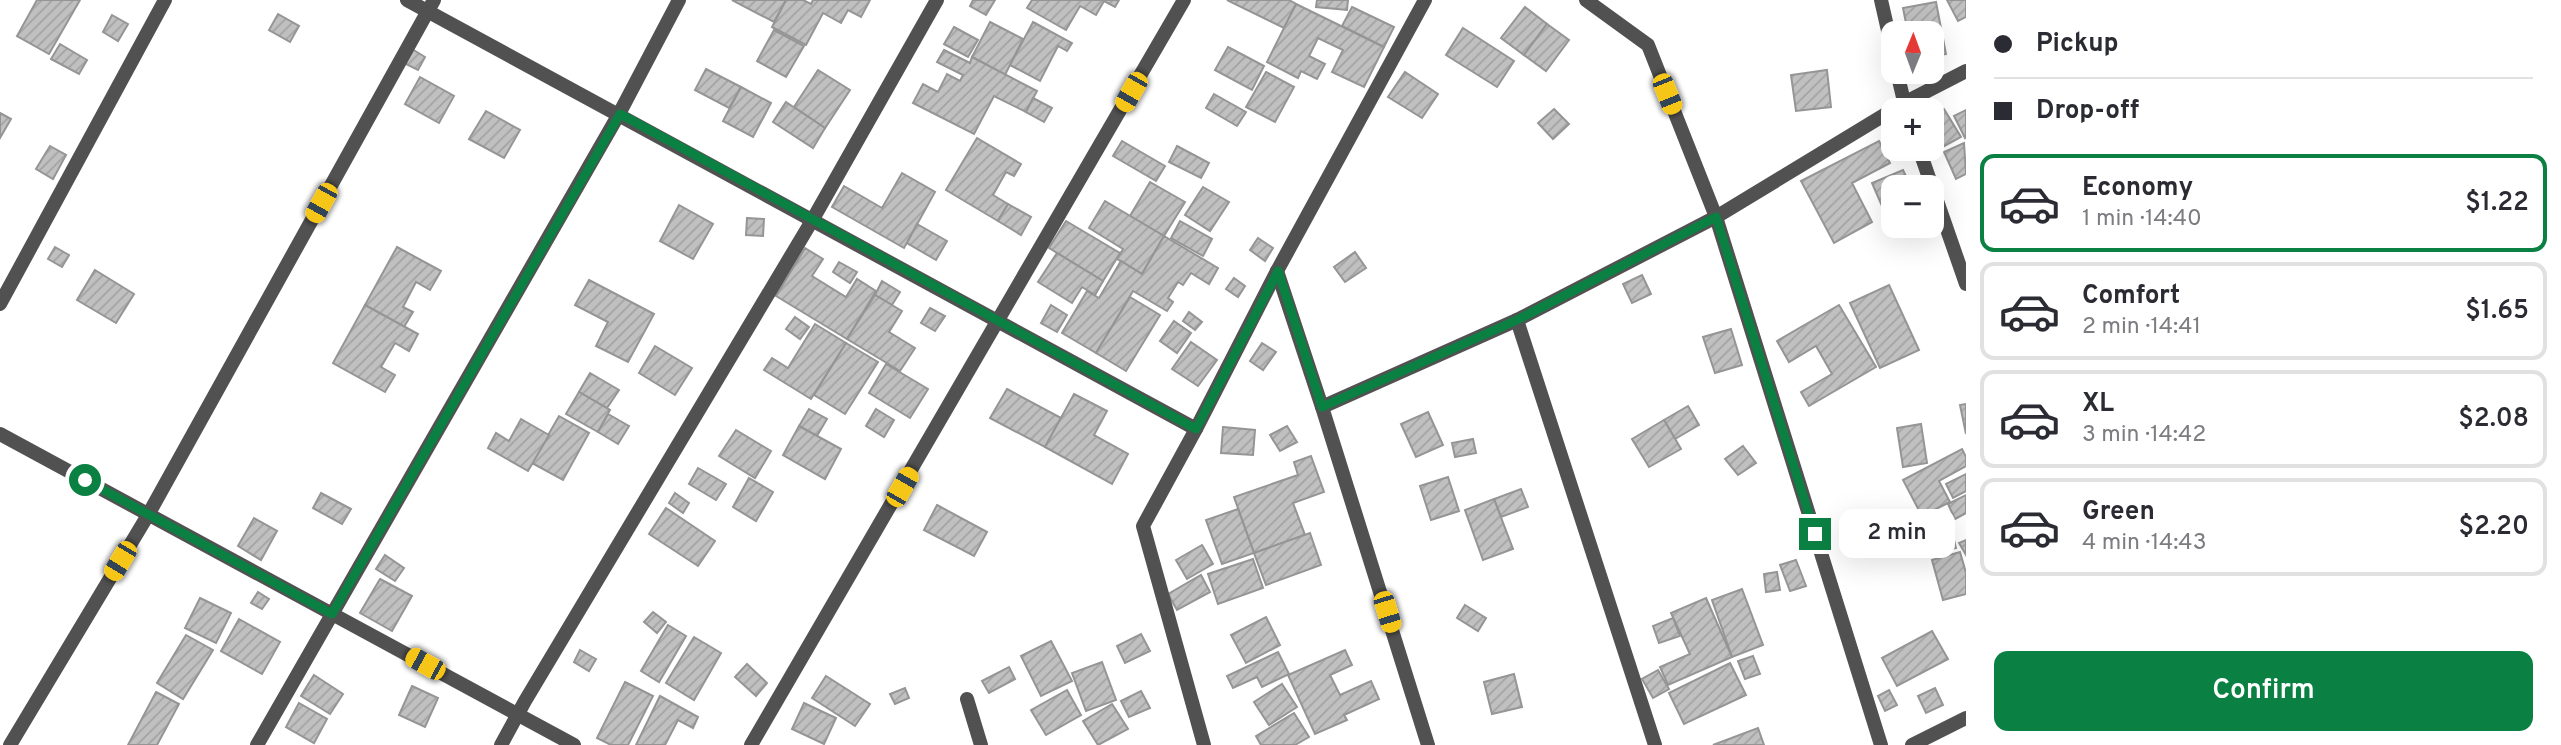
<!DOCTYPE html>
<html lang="en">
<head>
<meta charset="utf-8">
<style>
	:root { --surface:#fff; --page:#f7f7f7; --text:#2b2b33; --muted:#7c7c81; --line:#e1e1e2; --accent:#0b8043 }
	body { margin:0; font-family:Overpass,sans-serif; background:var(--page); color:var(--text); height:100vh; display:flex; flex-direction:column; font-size:26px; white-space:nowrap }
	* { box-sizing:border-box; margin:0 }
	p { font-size:23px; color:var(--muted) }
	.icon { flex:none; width:38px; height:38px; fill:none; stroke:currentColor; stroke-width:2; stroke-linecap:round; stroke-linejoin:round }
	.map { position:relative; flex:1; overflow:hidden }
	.details { display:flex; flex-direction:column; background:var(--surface); width:595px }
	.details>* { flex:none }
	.top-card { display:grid; align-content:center; height:154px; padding:0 28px; background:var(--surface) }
	.needle { width:46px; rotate:1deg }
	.buttons { position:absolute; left:1881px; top:21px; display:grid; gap:14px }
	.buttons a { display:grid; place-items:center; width:63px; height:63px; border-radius:14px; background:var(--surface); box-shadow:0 7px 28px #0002; font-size:35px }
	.end { position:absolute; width:32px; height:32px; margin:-16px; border:9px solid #0b8043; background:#fff; box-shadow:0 0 0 4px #fff }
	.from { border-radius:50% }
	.bubble { position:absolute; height:49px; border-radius:14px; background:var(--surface); box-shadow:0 7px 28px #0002; font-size:23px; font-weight:600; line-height:49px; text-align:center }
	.car { position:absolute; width:21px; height:42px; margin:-21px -10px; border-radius:9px; box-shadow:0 0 5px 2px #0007; background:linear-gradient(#f5c518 24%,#345 0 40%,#f5c518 0 76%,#345 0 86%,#f5c518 0) }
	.top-card b { display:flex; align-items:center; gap:24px; height:66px; font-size:26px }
	.top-card b+b { border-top:2px solid var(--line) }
	.top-card i { width:18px; height:18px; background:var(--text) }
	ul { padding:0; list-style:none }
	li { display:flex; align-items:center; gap:21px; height:98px; margin:0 14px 10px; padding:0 14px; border:4px solid var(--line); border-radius:14px }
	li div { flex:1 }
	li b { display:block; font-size:26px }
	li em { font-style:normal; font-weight:600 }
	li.selected { border-color:var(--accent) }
	li>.icon { width:63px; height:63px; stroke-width:1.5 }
	.primary-button { display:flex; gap:14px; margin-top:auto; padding:14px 28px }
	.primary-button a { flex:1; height:80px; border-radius:14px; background:var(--accent); color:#fff; font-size:28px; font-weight:600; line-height:80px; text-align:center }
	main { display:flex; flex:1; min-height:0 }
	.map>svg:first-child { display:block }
</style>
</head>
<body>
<main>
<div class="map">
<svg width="1966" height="745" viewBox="0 0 1966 745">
	<defs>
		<pattern id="building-hatch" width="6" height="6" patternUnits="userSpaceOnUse" patternTransform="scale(1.75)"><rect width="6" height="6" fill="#c0c0c0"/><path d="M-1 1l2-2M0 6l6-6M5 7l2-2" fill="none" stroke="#a3a3a3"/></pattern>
	</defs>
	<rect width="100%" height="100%" fill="#fff"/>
	<g fill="url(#building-hatch)" stroke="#959595" stroke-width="2">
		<polygon points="37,0 80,0 49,54 17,36"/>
		<polygon points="732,0 786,0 774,22"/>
		<polygon points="786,0 803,0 811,4 813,0 870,0 861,17 848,10 841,23 823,13 806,45 772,27"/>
		<polygon points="973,0 995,0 986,15 970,6"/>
		<polygon points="1032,0 1119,0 1115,7 1104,1 1096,15 1080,6 1066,30 1027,8"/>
		<polygon points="1227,0 1289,0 1296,4 1284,28"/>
		<polygon points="1317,0 1348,0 1347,10 1316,7"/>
		<polygon points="1947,0 1966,0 1966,17 1958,21"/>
		<polygon points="1936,2 1946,54 1932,57 1932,33 1908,33 1903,8"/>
		<polygon points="1296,4 1384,47 1364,87 1332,72 1343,50 1318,38 1309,56 1325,64 1317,79 1301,71 1298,78 1267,62"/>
		<polygon points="1352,7 1394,27 1384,47 1342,26"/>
		<polygon points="1525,7 1547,24 1524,55 1501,38"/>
		<polygon points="278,14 299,26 290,42 269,30"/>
		<polygon points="112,15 128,24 118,41 103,32"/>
		<polygon points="990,22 1023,39 1005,75 972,57"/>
		<polygon points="1033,22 1072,43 1067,51 1058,46 1040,81 1010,65"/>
		<polygon points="1547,24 1569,40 1546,71 1524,55"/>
		<polygon points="954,27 978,40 968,57 944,44"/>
		<polygon points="1463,28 1514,61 1497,87 1446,55"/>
		<polygon points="774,30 804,46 786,77 757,61"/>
		<polygon points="60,44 87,60 79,74 51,59"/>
		<polygon points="1228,47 1264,66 1252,90 1215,70"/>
		<polygon points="412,49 425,57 418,70 404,63"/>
		<polygon points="944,50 970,63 972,57 1037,91 1026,112 994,96 974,134 913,103 923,84 938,92 947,74 960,81 963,75 937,62"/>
		<polygon points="706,69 741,87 729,108 695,90"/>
		<polygon points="818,70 850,90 825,128 794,107"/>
		<polygon points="1827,70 1831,107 1796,111 1791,75"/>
		<polygon points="1266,72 1294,87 1275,122 1246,107"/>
		<polygon points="1405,72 1438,94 1422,118 1388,97"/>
		<polygon points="420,77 454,96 439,123 405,104"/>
		<polygon points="741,87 771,103 753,137 723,121"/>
		<polygon points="1214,94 1246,112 1237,126 1206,108"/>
		<polygon points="1033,98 1052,108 1044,122 1026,112"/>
		<polygon points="786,102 825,128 813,148 773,122"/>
		<polygon points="1554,109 1569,124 1553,139 1538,123"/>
		<polygon points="1944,109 1961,137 1941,148 1932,134 1932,116"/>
		<polygon points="1966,110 1966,137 1965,138 1954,116"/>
		<polygon points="486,111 520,130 504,158 469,139"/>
		<polygon points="0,113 11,119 0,138"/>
		<polygon points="977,138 1021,164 1014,176 1006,172 993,195 1008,204 998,221 946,190"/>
		<polygon points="1122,141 1165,166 1156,181 1113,156"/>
		<polygon points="1879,141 1890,163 1852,183 1872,222 1834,243 1801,181"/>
		<polygon points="1964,143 1966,174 1956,179 1944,152"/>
		<polygon points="50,146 66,155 53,179 36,169"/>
		<polygon points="1177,146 1209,163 1201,178 1169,162"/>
		<polygon points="1903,170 1911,187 1894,187 1894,209 1885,213 1872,183"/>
		<polygon points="902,173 935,192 904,248 832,207 844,186 882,208"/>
		<polygon points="1150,182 1185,202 1164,236 1130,216"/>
		<polygon points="1203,187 1229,202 1210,231 1185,215"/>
		<polygon points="1105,201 1164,236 1142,274 1117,259 1123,249 1089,228"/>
		<polygon points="1008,204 1031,217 1021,235 998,221"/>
		<polygon points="679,205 713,224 693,259 660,241"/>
		<polygon points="747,218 764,219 763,236 746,235"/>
		<polygon points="1066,221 1120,253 1103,281 1049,248"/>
		<polygon points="1180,221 1212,239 1203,256 1171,238"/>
		<polygon points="917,224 947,241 936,260 907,243"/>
		<polygon points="1164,236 1218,268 1209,284 1191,273 1183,285 1178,282 1168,298 1173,302 1167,311 1133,291 1096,353 1062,333 1087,291 1099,298 1121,261 1142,274"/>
		<polygon points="1258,238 1273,248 1265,261 1250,250"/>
		<polygon points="55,247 69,255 62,267 48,259"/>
		<polygon points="397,247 441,271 430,290 416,282 403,307 413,312 404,327 365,305"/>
		<polygon points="805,248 823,259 812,276 846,297 857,279 876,291 847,339 776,296"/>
		<polygon points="1355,252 1366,268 1345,282 1334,267"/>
		<polygon points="1057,253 1103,281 1095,295 1082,287 1072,303 1038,282"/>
		<polygon points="839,262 857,272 850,283 833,272"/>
		<polygon points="95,270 134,294 116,323 77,300"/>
		<polygon points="1642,275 1651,294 1632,303 1623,284"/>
		<polygon points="1234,278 1245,286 1238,297 1226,289"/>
		<polygon points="589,280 654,314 628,362 596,346 608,322 575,305"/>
		<polygon points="882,281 900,292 892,305 875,295"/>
		<polygon points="1889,285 1919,350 1880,368 1850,303"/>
		<polygon points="875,295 902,311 889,332 915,348 900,371 847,339"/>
		<polygon points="1130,297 1160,315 1126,371 1096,353"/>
		<polygon points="365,305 418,334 409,351 395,343 381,367 395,375 385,392 333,363"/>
		<polygon points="1051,305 1067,315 1057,332 1041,323"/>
		<polygon points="1839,305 1876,367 1809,406 1801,392 1832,374 1816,346 1789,362 1777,341"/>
		<polygon points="930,308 945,316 935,331 921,323"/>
		<polygon points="1189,312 1202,322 1195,330 1183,321"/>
		<polygon points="795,317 809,327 800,339 786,329"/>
		<polygon points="1174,321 1191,333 1177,353 1160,341"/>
		<polygon points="815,324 846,343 811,399 764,370 772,358 788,368"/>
		<polygon points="1731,329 1742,365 1715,373 1703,337"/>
		<polygon points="1191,342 1217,360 1198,386 1172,369"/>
		<polygon points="846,343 878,362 845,414 814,395"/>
		<polygon points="1262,343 1276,352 1263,370 1250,361"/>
		<polygon points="655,346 692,368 675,395 639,373"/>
		<polygon points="886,364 928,389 910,418 869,393"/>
		<polygon points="590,373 619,390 607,408 579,392"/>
		<polygon points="1007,389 1061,418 1045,447 990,418"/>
		<polygon points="579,392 610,410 598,432 566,414"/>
		<polygon points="1074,394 1107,411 1094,435 1128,454 1112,484 1045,447"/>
		<polygon points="1966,404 1966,434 1960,405"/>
		<polygon points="1688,406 1699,425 1675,439 1664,420"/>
		<polygon points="809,409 827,419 817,436 799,426"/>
		<polygon points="876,409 894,420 884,437 866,426"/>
		<polygon points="1428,412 1443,445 1416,457 1401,424"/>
		<polygon points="608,414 629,426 618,444 598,432"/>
		<polygon points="559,416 589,433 563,480 532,463"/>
		<polygon points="521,419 549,435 528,471 488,448 496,433 509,441"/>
		<polygon points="1664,420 1681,449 1649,467 1632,439"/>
		<polygon points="1921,424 1927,463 1903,467 1897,428"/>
		<polygon points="799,426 841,449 825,479 783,455"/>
		<polygon points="1287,426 1297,442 1280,451 1270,435"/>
		<polygon points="1223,427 1255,430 1253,455 1221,453"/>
		<polygon points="736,430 771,451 755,478 719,456"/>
		<polygon points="1473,439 1476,453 1455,457 1452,443"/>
		<polygon points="1743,446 1756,463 1738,475 1725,459"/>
		<polygon points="1962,449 1966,457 1966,466 1939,481 1950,502 1922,516 1903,480"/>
		<polygon points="1311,456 1324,492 1293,503 1305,535 1254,553 1234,497 1298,475 1294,462"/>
		<polygon points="698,468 726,484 716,500 689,484"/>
		<polygon points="1966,474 1966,491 1953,498 1946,484"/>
		<polygon points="1448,477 1459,511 1431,520 1420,486"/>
		<polygon points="749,478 773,492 756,521 733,507"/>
		<polygon points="1521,489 1528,507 1501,517 1494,499"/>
		<polygon points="321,493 351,509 342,524 313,508"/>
		<polygon points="675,493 689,503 683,513 669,503"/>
		<polygon points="1966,495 1966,513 1955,519 1948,504"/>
		<polygon points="1494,499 1513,549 1483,560 1465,510"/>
		<polygon points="937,505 987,532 974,556 924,530"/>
		<polygon points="666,508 715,541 698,566 649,534"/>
		<polygon points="1238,509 1254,553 1222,564 1206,520"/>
		<polygon points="1947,512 1956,548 1927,555 1918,520"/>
		<polygon points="254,518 277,531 261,560 238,546"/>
		<polygon points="1310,533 1321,565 1266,585 1254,553"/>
		<polygon points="1966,540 1966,555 1959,543"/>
		<polygon points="1202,545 1213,564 1187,579 1176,560"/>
		<polygon points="1960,552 1966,573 1966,594 1943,600 1932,560"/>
		<polygon points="385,555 404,568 395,581 376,569"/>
		<polygon points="1253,559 1263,588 1218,604 1208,574"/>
		<polygon points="1796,560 1806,586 1790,591 1780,565"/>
		<polygon points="1777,572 1780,590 1766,592 1764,574"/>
		<polygon points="1201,575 1210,592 1177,610 1168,594"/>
		<polygon points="380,579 412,596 392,631 360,613"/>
		<polygon points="1742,589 1763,645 1732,657 1712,600"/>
		<polygon points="258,592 269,599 262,609 251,603"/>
		<polygon points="200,598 231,613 216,643 185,628"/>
		<polygon points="1706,598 1732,657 1668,685 1660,667 1690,654 1671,613"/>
		<polygon points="1465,605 1486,618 1478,631 1457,618"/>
		<polygon points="653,612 666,622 657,633 644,622"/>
		<polygon points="1266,617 1280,645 1246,663 1231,635"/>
		<polygon points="1673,618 1680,636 1659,643 1653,626"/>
		<polygon points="239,619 280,642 262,674 221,651"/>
		<polygon points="668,625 686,636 659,682 641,671"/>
		<polygon points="1932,631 1948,659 1897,686 1882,658"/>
		<polygon points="1141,634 1150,651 1125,663 1117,646"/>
		<polygon points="186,635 213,650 183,699 157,683"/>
		<polygon points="694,637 721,653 694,700 666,683"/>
		<polygon points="1051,641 1072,681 1041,696 1021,656"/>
		<polygon points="580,650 596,659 589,671 574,662"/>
		<polygon points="1345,650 1352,665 1330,675 1340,695 1371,681 1379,699 1344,715 1347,720 1315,734 1288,675"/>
		<polygon points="1278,652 1289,674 1262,687 1257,677 1233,688 1227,676"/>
		<polygon points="1753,656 1760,674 1745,679 1738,661"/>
		<polygon points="1102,662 1116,700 1086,711 1072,673"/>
		<polygon points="1730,663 1746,695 1684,724 1669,693"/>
		<polygon points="747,664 767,683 756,696 735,677"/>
		<polygon points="1009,667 1015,679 989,693 982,681"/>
		<polygon points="1658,670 1669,689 1653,698 1642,679"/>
		<polygon points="1514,674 1522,707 1492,714 1484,682"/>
		<polygon points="314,675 343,694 330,714 301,696"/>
		<polygon points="826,676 870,704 855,726 812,698"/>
		<polygon points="625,682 653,696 628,745 611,745 597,738"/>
		<polygon points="1282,684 1297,707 1269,725 1254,702"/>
		<polygon points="412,686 438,698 425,727 399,715"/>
		<polygon points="905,688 909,698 895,704 890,694"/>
		<polygon points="1935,688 1943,705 1926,713 1918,696"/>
		<polygon points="1067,690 1081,715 1046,735 1031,710"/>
		<polygon points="1889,690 1897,705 1885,711 1878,696"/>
		<polygon points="1141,691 1150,708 1129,717 1121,701"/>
		<polygon points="156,692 179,704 157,745 128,745"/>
		<polygon points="660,696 698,717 693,728 678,720 665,745 636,745"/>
		<polygon points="299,703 327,719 314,743 286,727"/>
		<polygon points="804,703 836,718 824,744 792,729"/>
		<polygon points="1112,704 1128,729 1098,745 1083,721"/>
		<polygon points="1294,713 1309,737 1295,745 1261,745 1256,736"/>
		<polygon points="1758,728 1764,745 1713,745"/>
	</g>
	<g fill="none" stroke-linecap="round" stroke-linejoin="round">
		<g stroke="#515151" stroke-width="14">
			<polyline points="407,0 1196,429 1277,271 1425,0"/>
			<polyline points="1586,0 1648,45 1716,217 1881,745"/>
			<polyline points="1881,0 1894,57"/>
			<polyline points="1897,72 1906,110"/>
			<polyline points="1919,149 1966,284"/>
			<polyline points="1277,271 1322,407"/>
			<polyline points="0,304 165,0"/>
			<polyline points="1517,320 1655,745"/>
			<polyline points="1196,429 1143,526 1204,745"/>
			<polyline points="0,434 574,745"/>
			<polyline points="967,699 981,745"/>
			<polyline points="10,745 148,515 434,0"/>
			<polyline points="257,745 619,114 679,0"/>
			<polyline points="501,745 525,701 813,219 937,0"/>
			<polyline points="751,745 1184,0"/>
			<polyline points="1428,745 1322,407 1517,320 1716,217 1904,103 1966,71"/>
			<polyline points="1912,745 1966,718"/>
		</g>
	</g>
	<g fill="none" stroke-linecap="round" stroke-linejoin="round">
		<polyline stroke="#0b8043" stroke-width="9" points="85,480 332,614 620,114 1196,429 1278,271 1322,407 1517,320 1716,217 1815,534"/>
	</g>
</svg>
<div class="buttons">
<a><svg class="needle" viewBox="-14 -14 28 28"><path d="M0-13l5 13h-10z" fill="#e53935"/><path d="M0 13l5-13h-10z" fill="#7c7c81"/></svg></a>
<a>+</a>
<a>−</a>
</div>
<i class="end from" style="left:85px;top:480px"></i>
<i class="end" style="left:1815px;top:534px"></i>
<div class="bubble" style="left:1839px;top:509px;width:116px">2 min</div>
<i class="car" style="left:1131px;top:92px;rotate:210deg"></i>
<i class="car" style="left:1667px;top:94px;rotate:158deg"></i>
<i class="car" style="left:321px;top:203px;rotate:209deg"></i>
<i class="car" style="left:902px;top:487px;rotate:30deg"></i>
<i class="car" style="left:120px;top:561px;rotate:211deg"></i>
<i class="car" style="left:1387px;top:612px;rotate:163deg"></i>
<i class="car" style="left:425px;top:664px;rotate:299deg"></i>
</div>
<section class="details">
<div class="top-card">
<b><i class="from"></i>Pickup</b>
<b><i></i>Drop-off</b>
</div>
<ul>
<li class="selected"><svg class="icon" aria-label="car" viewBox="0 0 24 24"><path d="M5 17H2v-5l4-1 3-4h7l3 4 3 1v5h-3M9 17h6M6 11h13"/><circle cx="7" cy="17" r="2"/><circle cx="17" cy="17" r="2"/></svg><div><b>Economy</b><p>1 min · 14:40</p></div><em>$1.22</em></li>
<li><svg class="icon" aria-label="car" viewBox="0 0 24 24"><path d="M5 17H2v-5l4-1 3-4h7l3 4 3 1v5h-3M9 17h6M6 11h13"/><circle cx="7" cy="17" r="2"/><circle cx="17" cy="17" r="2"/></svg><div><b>Comfort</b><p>2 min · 14:41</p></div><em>$1.65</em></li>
<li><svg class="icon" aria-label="car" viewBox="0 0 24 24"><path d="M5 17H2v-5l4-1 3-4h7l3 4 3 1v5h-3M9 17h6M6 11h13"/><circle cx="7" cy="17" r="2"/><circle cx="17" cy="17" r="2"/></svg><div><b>XL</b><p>3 min · 14:42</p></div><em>$2.08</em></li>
<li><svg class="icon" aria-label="car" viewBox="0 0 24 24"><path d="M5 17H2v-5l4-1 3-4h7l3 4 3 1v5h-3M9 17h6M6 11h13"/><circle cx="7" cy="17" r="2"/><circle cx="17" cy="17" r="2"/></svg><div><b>Green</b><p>4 min · 14:43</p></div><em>$2.20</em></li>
</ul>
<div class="primary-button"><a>Confirm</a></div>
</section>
</main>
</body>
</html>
